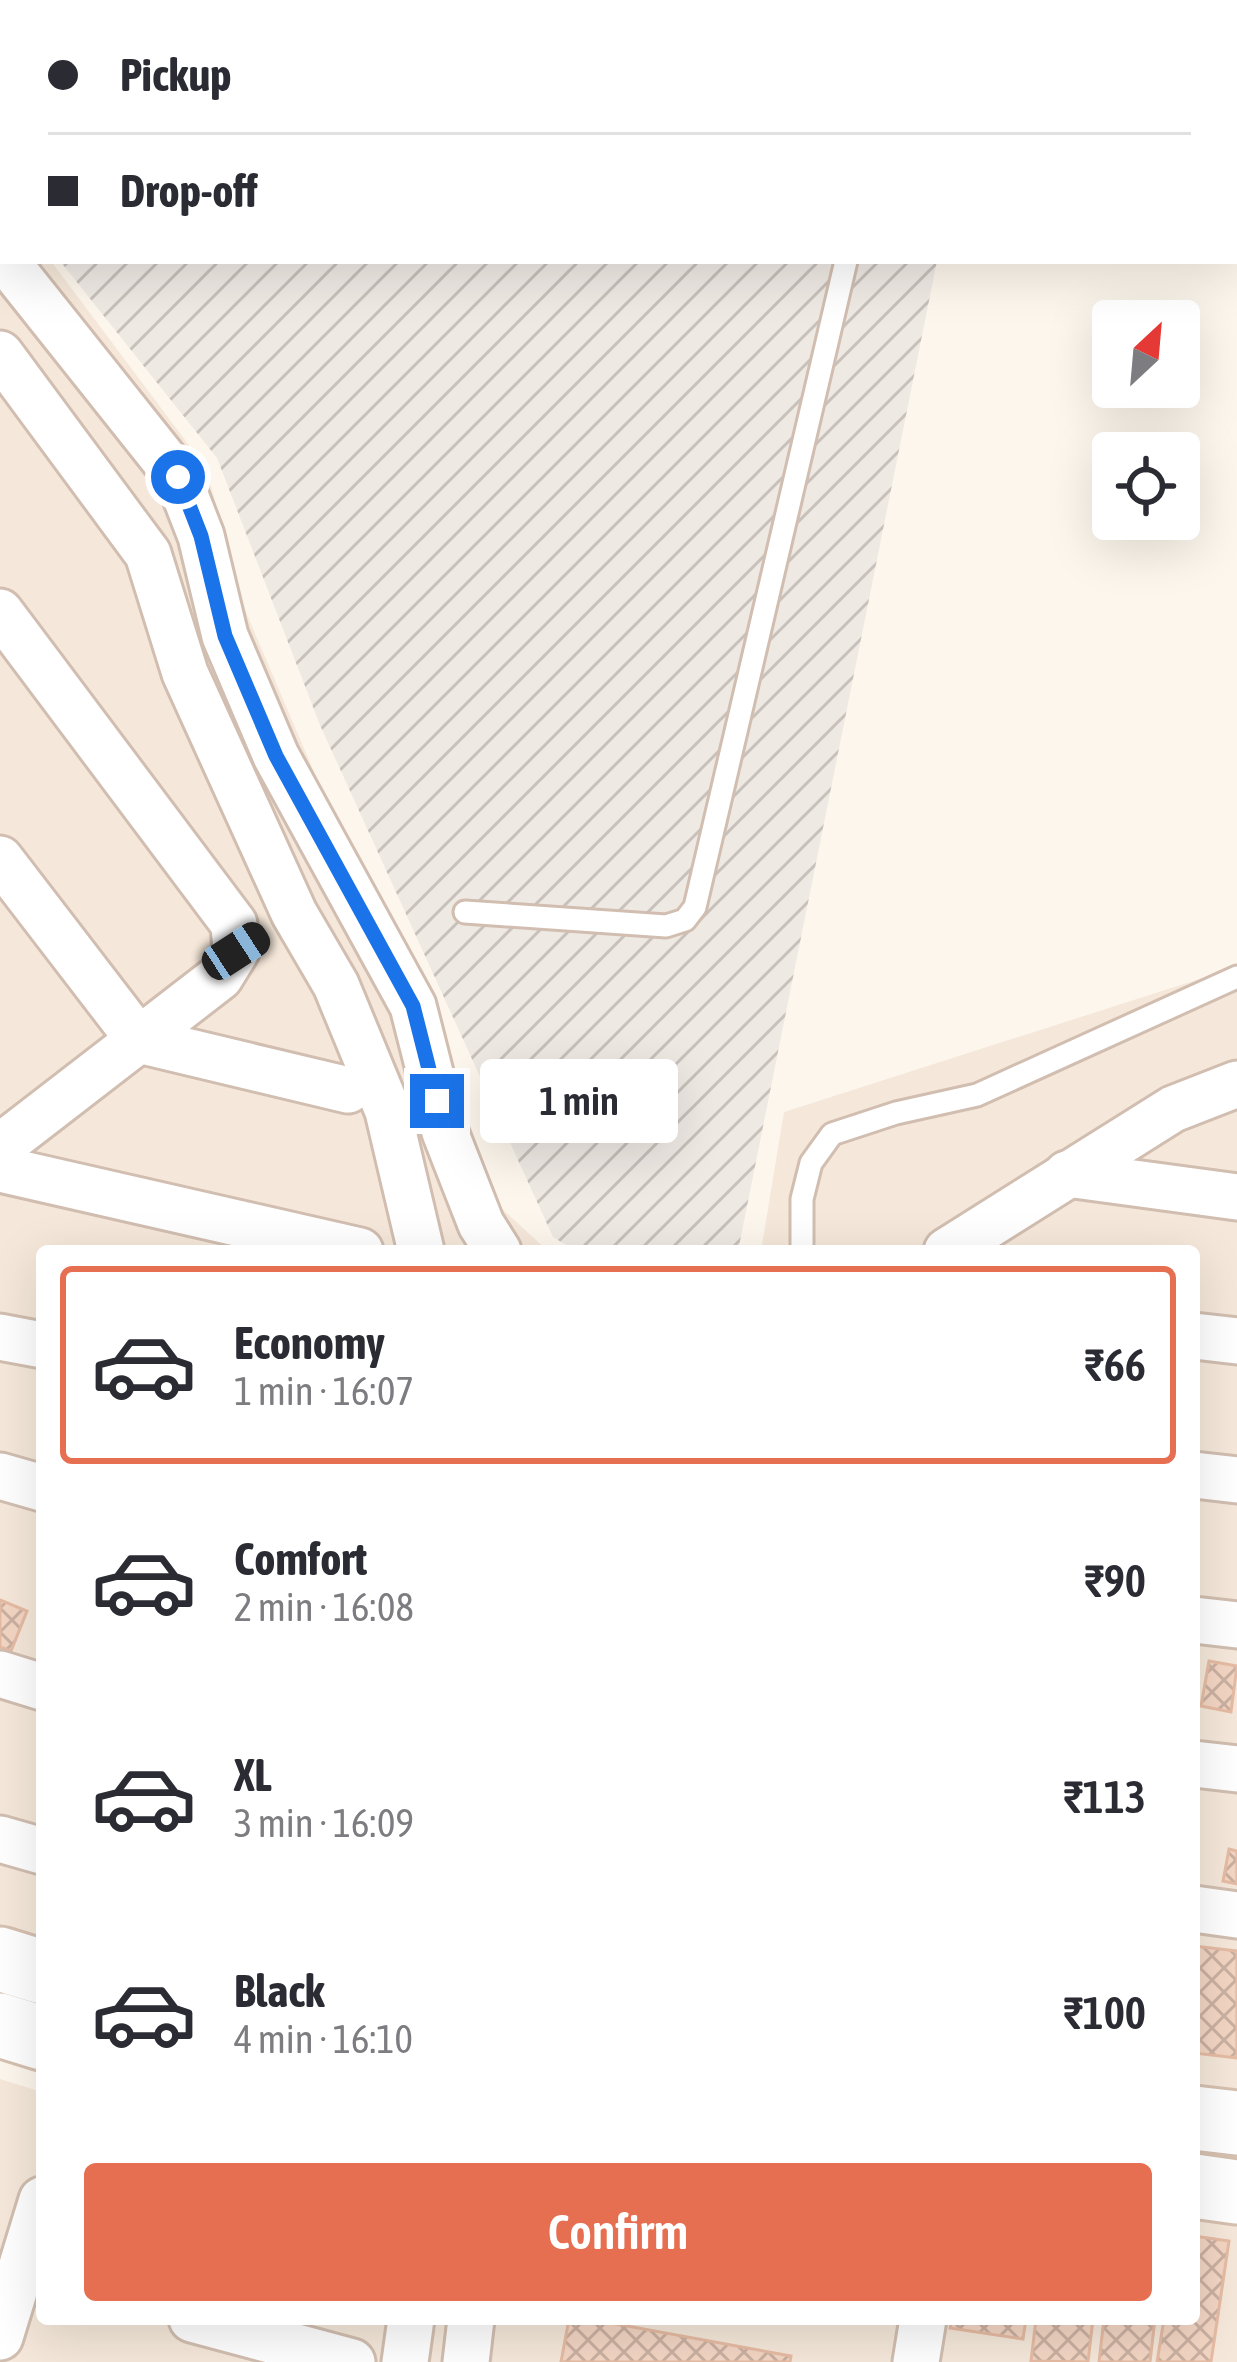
<!DOCTYPE html>
<html lang="en">
<head>
<meta charset="utf-8">
<style>
	:root { --surface:#fff; --page:#f7f7f7; --text:#2b2b33; --muted:#7c7c81; --line:#e1e1e2; --accent:#e76f51 }
	body { margin:0; font-family:"Asap Condensed",sans-serif; background:var(--page); color:var(--text); height:100vh; display:flex; flex-direction:column; font-size:45px; white-space:nowrap }
	* { box-sizing:border-box; margin:0 }
	p { font-size:39px; color:var(--muted) }
	.icon { flex:none; width:66px; height:66px; fill:none; stroke:currentColor; stroke-width:2; stroke-linecap:round; stroke-linejoin:round }
	.map { position:relative; flex:1; overflow:hidden }
	.side { position:absolute; left:36px; top:1245px; width:1164px; height:1080px; display:flex; flex-direction:column; background:var(--surface); border-radius:12px; box-shadow:0 12px 48px #0002 }
	.side>* { flex:none }
	.hud { position:absolute; left:0px; top:0px; width:1239px; height:264px; box-shadow:0 12px 48px #0002; display:grid; align-content:center; height:264px; padding:0 48px; background:var(--surface) }
	.needle { width:78px; rotate:26deg }
	.tools { position:absolute; left:1092px; top:300px; display:grid; gap:24px }
	.tools a { display:grid; place-items:center; width:108px; height:108px; border-radius:12px; background:var(--surface); box-shadow:0 12px 48px #0002; font-size:60px }
	.end { position:absolute; width:54px; height:54px; margin:-27px; border:15px solid #1a73e8; background:#fff; box-shadow:0 0 0 6px #fff }
	.from { border-radius:50% }
	.bubble { position:absolute; height:84px; border-radius:12px; background:var(--surface); box-shadow:0 12px 48px #0002; font-size:39px; font-weight:600; line-height:84px; text-align:center }
	.car { position:absolute; width:36px; height:72px; margin:-36px -18px; border-radius:15px; box-shadow:0 0 9px 3px #0007; background:linear-gradient(#222 24%,#8ab4d8 0 40%,#222 0 76%,#8ab4d8 0 86%,#222 0) }
	.hud b { display:flex; align-items:center; gap:42px; height:114px; font-size:45px }
	.hud b+b { border-top:3px solid var(--line) }
	.hud i { width:30px; height:30px; background:var(--text) }
	ul { padding:21px 0 0; list-style:none }
	li { display:flex; align-items:center; gap:36px; height:198px; margin:0 24px 18px; padding:0 24px; border:6px solid transparent; border-radius:12px }
	li div { flex:1 }
	li b { display:block; font-size:45px }
	li em { font-style:normal; font-weight:600 }
	li.current { border-color:var(--accent) }
	li>.icon { width:108px; height:108px; stroke-width:1.5 }
	.button { display:flex; gap:24px; margin-top:auto; padding:24px 48px }
	.button a { flex:1; height:138px; border-radius:12px; background:var(--accent); color:#fff; font-size:48px; font-weight:600; line-height:138px; text-align:center }
	.map>svg:first-child { display:block }
</style>
</head>
<body>
<div class="map">
<svg width="1237" height="2362" viewBox="0 0 1237 2362">
	<defs>
		<pattern id="industrial-furrows" width="10" height="10" patternUnits="userSpaceOnUse" patternTransform="scale(3)"><rect width="10" height="10" fill="#efe9e4"/><path d="M-1 1l2-2M0 10L10 0M9 11l2-2" fill="none" stroke="#c7c0bb"/></pattern>
		<pattern id="building-cross-hatch" width="8" height="8" patternUnits="userSpaceOnUse" patternTransform="scale(3)"><rect width="8" height="8" fill="#f3d5c3"/><path d="M0 0l8 8M0 8l8-8" fill="none" stroke="#cab0a1"/></pattern>
	</defs>
	<rect width="100%" height="100%" fill="#fdf6ec"/>
	<g fill="#f5e8da">
		<polygon points="0,192 3,261 51,261 206,468 245,610 499,1206 548,1251 42,1251 42,1959 0,1947"/>
		<polygon points="1237,967 1237,2109 1194,2105 1194,1251 761,1251 784,1112"/>
		<polygon points="0,2079 42,2092 42,2319 1194,2319 1194,2202 1237,2208 1237,2362 0,2362"/>
	</g>
	<g fill="url(#industrial-furrows)">
		<polygon points="0,0 1007,0 3,3 3,179"/>
		<polygon points="60,261 937,261 738,1251 576,1251 553,1237 320,725 217,458"/>
	</g>
	<g fill="url(#building-cross-hatch)" stroke="#e6bba3" stroke-width="3">
		<polygon points="0,1600 27,1611 11,1651 0,1647"/>
		<polygon points="1209,1661 1237,1666 1231,1712 1201,1706"/>
		<polygon points="1229,1849 1237,1851 1237,1884 1223,1881"/>
		<polygon points="1194,1946 1237,1951 1237,2058 1194,2053"/>
		<polygon points="1194,2236 1229,2241 1211,2362 1157,2362 1164,2319 1194,2319"/>
		<polygon points="569,2319 589,2319 791,2356 790,2362 561,2362"/>
		<polygon points="952,2319 1026,2319 1023,2339 950,2328"/>
		<polygon points="1036,2319 1093,2319 1088,2362 1031,2361"/>
		<polygon points="1104,2319 1155,2319 1150,2362 1099,2362"/>
	</g>
	<g fill="none" stroke-linecap="round" stroke-linejoin="round">
		<g stroke="#d1beb0" stroke-width="27">
			<g id="lane">
				<polyline points="0,39 3,39"/>
				<polyline points="465,912 666,926 685,920 695,907 846,261"/>
				<polyline points="802,1251 802,1199 811,1163 832,1134 896,1113 977,1095 1237,977"/>
			</g>
		</g>
		<g stroke="#d1beb0" stroke-width="51">
			<g id="street">
				<polyline points="151,0 156,3"/>
				<polyline points="1236,238 1237,238"/>
				<polyline points="6,261 178,477 201,536 225,636 276,756 413,1006 445,1132 481,1224 498,1251"/>
				<polyline points="0,354 148,554 185,673 294,913 336,985 388,1111 421,1251"/>
				<polyline points="0,612 234,924 236,951 220,977 0,1147"/>
				<polyline points="0,859 139,1040 348,1090"/>
				<polyline points="0,1169 360,1251"/>
				<polyline points="1067,1174 1237,1197"/>
				<polyline points="947,1251 1173,1109 1237,1084"/>
				<polyline points="1194,1336 1237,1341"/>
				<polyline points="0,1337 42,1345"/>
				<polyline points="1194,1475 1237,1480"/>
				<polyline points="0,1476 42,1488"/>
				<polyline points="1194,1620 1237,1625"/>
				<polyline points="0,1674 42,1687"/>
				<polyline points="1194,1764 1237,1769"/>
				<polyline points="0,1839 42,1851"/>
				<polyline points="1194,1909 1237,1915"/>
				<polyline points="192,2319 352,2362"/>
				<polyline points="0,2337 42,2200"/>
				<polyline points="405,2362 411,2319"/>
				<polyline points="466,2362 471,2319"/>
				<polyline points="916,2362 923,2319"/>
			</g>
		</g>
		<g stroke="#d6c0b0" stroke-width="69">
			<g id="secondary">
				<polyline points="0,1959 42,1972"/>
				<polyline points="0,2025 42,2038"/>
				<polyline points="1194,2118 1237,2123"/>
				<polyline points="1194,2186 1237,2192"/>
			</g>
		</g>
		<use href="#lane" stroke="#fff" stroke-width="21"/>
		<use href="#street" stroke="#fff" stroke-width="45"/>
		<use href="#secondary" stroke="#fff" stroke-width="63"/>
	</g>
	<g fill="none" stroke-linecap="round" stroke-linejoin="round">
		<polyline stroke="#1a73e8" stroke-width="15" points="178,477 201,536 225,636 276,756 413,1006 437,1101"/>
	</g>
</svg>
<div class="tools">
<a><svg class="needle" viewBox="-14 -14 28 28"><path d="M0-13l5 13h-10z" fill="#e53935"/><path d="M0 13l5-13h-10z" fill="#7c7c81"/></svg></a>
<a><svg class="icon" aria-label="locate" viewBox="0 0 24 24"><circle cx="12" cy="12" r="6"/><path d="M12 2v4M12 18v4M2 12h4M18 12h4"/></svg></a>
</div>
<i class="end from" style="left:178px;top:477px"></i>
<i class="end" style="left:437px;top:1101px"></i>
<div class="bubble" style="left:480px;top:1059px;width:198px">1 min</div>
<i class="car" style="left:236px;top:951px;rotate:57deg"></i>
<div class="hud">
<b><i class="from"></i>Pickup</b>
<b><i></i>Drop-off</b>
</div>
<section class="side">
<ul>
<li class="current"><svg class="icon" aria-label="car" viewBox="0 0 24 24"><path d="M5 17H2v-5l4-1 3-4h7l3 4 3 1v5h-3M9 17h6M6 11h13"/><circle cx="7" cy="17" r="2"/><circle cx="17" cy="17" r="2"/></svg><div><b>Economy</b><p>1 min · 16:07</p></div><em>₹66</em></li>
<li><svg class="icon" aria-label="car" viewBox="0 0 24 24"><path d="M5 17H2v-5l4-1 3-4h7l3 4 3 1v5h-3M9 17h6M6 11h13"/><circle cx="7" cy="17" r="2"/><circle cx="17" cy="17" r="2"/></svg><div><b>Comfort</b><p>2 min · 16:08</p></div><em>₹90</em></li>
<li><svg class="icon" aria-label="car" viewBox="0 0 24 24"><path d="M5 17H2v-5l4-1 3-4h7l3 4 3 1v5h-3M9 17h6M6 11h13"/><circle cx="7" cy="17" r="2"/><circle cx="17" cy="17" r="2"/></svg><div><b>XL</b><p>3 min · 16:09</p></div><em>₹113</em></li>
<li><svg class="icon" aria-label="car" viewBox="0 0 24 24"><path d="M5 17H2v-5l4-1 3-4h7l3 4 3 1v5h-3M9 17h6M6 11h13"/><circle cx="7" cy="17" r="2"/><circle cx="17" cy="17" r="2"/></svg><div><b>Black</b><p>4 min · 16:10</p></div><em>₹100</em></li>
</ul>
<div class="button"><a>Confirm</a></div>
</section>
</div>
</body>
</html>
